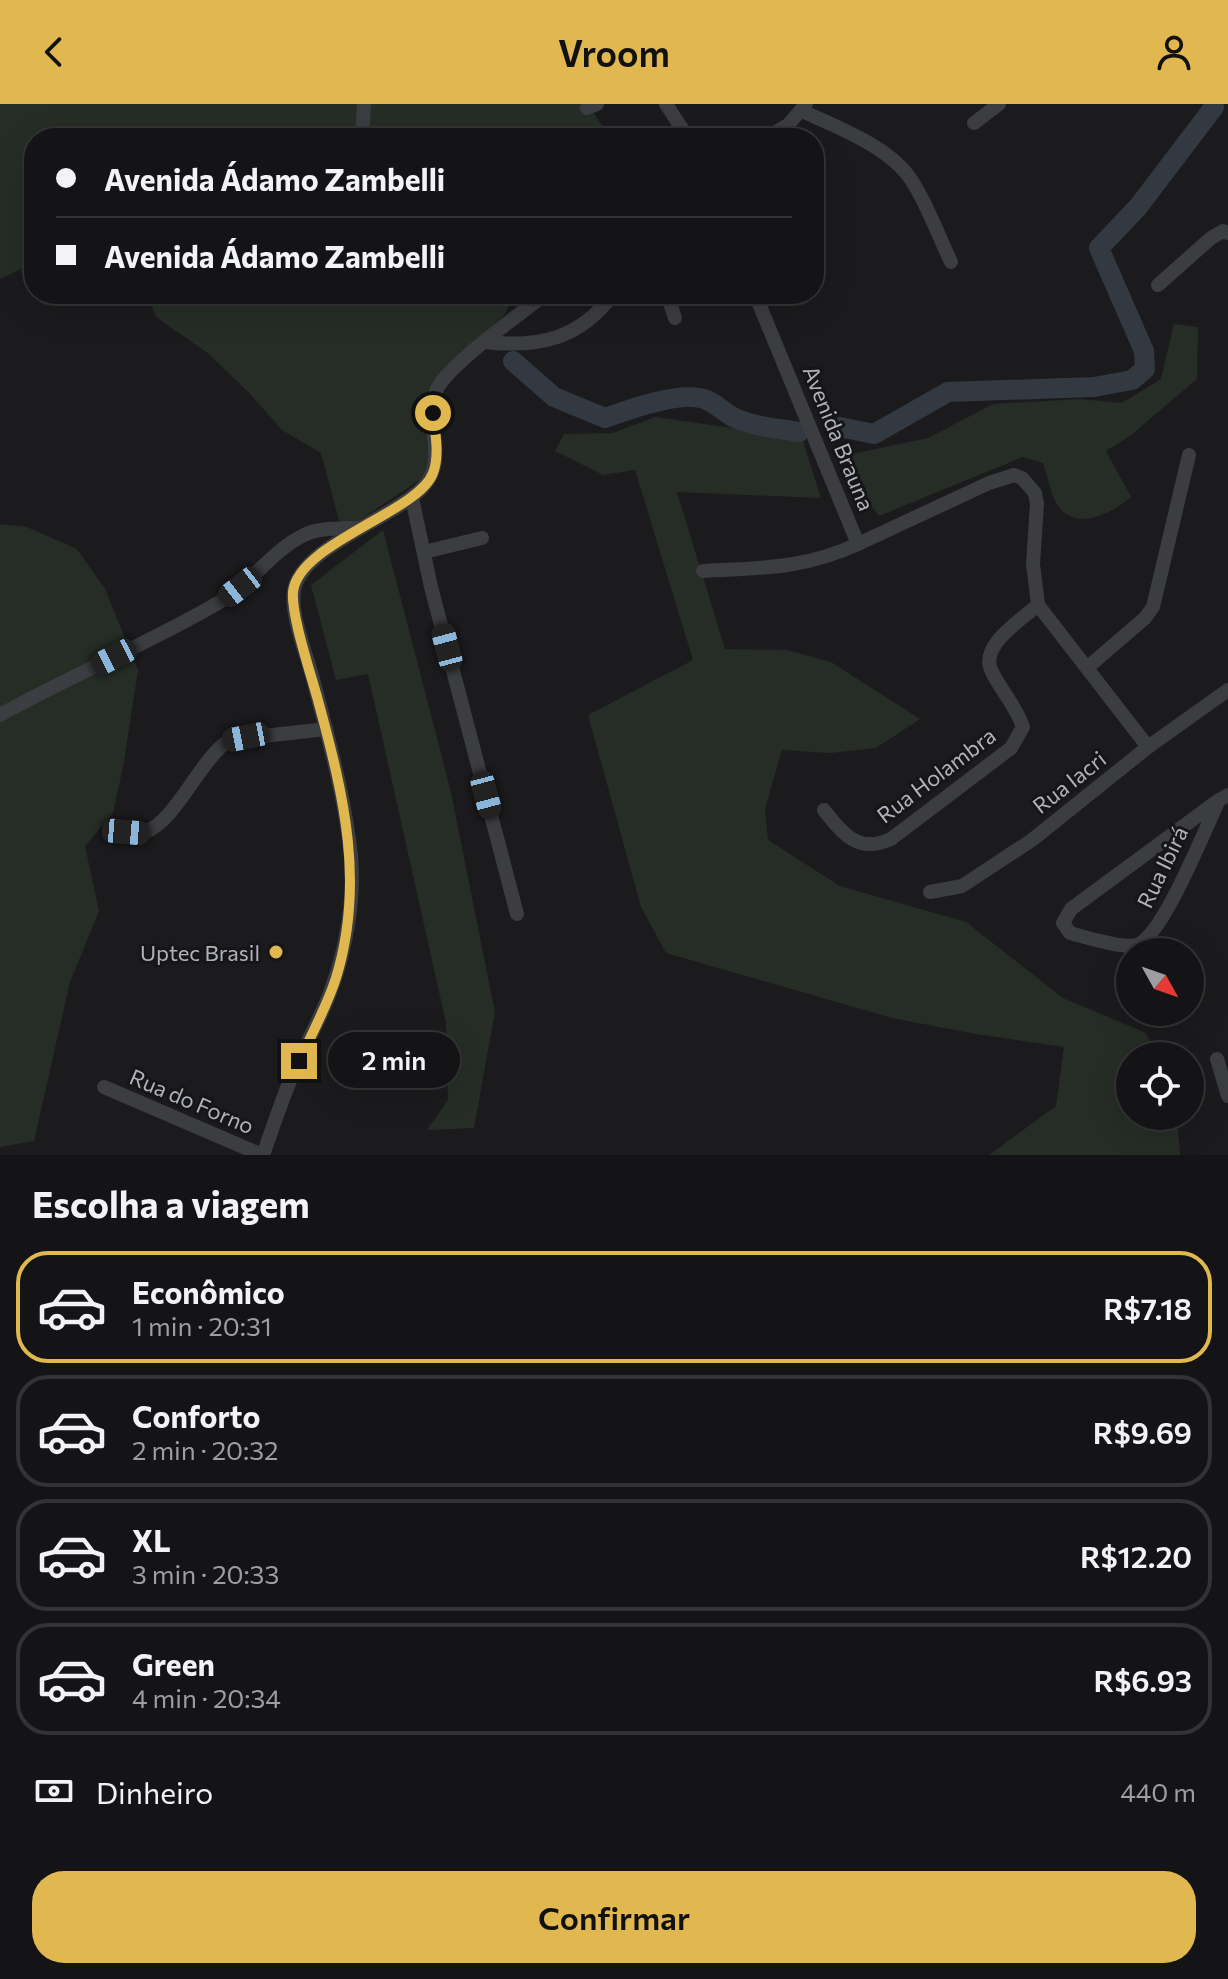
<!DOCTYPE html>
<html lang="pt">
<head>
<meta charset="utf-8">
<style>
	:root { --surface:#141416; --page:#212123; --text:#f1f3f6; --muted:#9d9ea1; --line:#333335; --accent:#e1b84f }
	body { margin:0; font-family:Commissioner,sans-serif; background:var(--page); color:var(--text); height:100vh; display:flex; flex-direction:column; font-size:30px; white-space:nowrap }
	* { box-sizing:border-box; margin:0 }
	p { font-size:26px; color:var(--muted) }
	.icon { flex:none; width:44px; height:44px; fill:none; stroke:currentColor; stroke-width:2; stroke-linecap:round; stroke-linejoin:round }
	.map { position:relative; height:1051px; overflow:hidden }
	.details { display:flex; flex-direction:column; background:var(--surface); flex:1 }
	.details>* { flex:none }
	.top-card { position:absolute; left:24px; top:24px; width:800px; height:176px; border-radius:32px; box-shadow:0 8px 32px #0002,0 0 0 2px var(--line); display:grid; align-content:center; height:176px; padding:0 32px; background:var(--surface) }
	.needle { width:52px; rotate:130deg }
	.controls { position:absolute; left:1116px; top:834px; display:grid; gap:16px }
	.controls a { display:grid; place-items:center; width:88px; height:88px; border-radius:50%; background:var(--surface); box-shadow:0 8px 32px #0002,0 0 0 2px var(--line); font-size:40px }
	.end { position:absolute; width:36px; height:36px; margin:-18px; border:10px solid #e1b84f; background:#111; box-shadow:0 0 0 4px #111 }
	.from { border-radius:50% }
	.bubble { position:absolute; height:56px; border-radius:28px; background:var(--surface); box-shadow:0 8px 32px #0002,0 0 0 2px var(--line); font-size:26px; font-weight:600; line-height:56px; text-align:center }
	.car { position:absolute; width:24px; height:48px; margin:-24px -12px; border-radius:10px; box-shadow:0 0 6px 2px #0007; background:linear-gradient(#222 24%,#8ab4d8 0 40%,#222 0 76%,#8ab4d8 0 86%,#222 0) }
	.top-card b { display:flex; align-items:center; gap:28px; height:76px; font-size:30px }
	.top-card b+b { border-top:2px solid var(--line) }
	.top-card i { width:20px; height:20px; background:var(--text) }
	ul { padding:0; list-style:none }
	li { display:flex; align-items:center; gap:24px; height:112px; margin:0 16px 12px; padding:0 16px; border:4px solid var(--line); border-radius:32px }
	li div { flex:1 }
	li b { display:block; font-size:30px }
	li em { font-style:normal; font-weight:600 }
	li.selected { border-color:var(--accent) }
	li>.icon { width:72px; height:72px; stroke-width:1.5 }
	h2 { padding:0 32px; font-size:36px; line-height:96px }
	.pay { display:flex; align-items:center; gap:20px; height:88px; padding:0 32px; font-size:30px }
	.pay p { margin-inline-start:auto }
	.action { display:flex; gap:16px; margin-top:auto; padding:16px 32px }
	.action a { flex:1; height:92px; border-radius:32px; background:var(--accent); color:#111; font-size:32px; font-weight:600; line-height:92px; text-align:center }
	header { display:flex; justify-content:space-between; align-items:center; height:104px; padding:0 32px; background:var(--accent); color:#111; font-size:36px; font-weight:600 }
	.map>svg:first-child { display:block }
</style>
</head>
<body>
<header><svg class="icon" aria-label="back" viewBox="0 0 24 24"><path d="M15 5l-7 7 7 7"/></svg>Vroom<svg class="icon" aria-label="person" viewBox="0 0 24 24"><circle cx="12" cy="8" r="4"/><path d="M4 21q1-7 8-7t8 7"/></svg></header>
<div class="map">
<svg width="1228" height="1051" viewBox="0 0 1228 1051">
	<rect width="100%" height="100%" fill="#1b1b1d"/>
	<g fill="#252d26">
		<polygon points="0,0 588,0 610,34 34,34 34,159 0,175"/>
		<polygon points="147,190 514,190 505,210 439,273 431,360 421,375 358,417 340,420 321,349 282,326 250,290 209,250 156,213"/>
		<path d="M1174,220L1198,223L1197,275L1130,332L1106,347L1131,393C1112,409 1077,428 1058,402C1050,390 1048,372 1043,359L1023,353L879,412L859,387L852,350L928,334L993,300L1080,295L1122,299L1161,275Z"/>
		<polygon points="655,313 802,334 821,394 677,388 725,545 787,546 831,558 920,615 876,644 830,649 782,646 765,705 768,736 840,782 966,818 1063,894 1146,929 1158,952 1130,952 1130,1012 1177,1012 1180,1051 989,1051 1056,1002 1064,943 976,930 892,914 666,849 641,803 588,611 693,556 635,366 603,371 555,347 564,330 613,329"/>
		<polygon points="0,420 27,423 77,445 105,485 138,566 124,658 113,709 85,742 99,807 70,878 34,1037 0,1043"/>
		<polygon points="383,426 451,688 495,908 474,1024 427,1026 448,996 446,919 368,570 336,576 311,481"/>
	</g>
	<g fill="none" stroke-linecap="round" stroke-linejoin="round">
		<g stroke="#323940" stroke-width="20">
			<path d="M513,257L554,293L605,314C630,305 682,286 707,296C716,300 724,308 733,313C754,323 776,324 799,328"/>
			<polyline points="840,323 874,330 948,288 1094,283 1132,276 1145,265 1144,247 1099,144 1138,103 1214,3"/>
		</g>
		<g stroke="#3c3d41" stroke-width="14">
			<polyline points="666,0 688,34"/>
			<polyline points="587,4 597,0"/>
			<path d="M802,7C835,22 884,41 907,70C924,92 939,133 951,158"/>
			<polyline points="974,19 999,0"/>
			<polyline points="362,34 364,0"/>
			<polyline points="766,34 788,21 806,0"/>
			<polyline points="1158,181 1211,134 1223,127 1228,129"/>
			<polyline points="667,190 675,214"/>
			<polyline points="755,190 858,440 989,379 1014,371 1022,374 1035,389 1037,400 1033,460 1038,501 1148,643"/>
			<path d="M485,238C539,244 580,235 613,190"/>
			<polyline points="412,394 431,483 517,810"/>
			<polyline points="424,448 482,434"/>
			<path d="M703,467C761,464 804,465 858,440"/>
			<polyline points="1088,563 1145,514 1153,503 1189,351"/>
			<path d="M0,611C73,570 151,539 223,496C252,478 273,446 304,431C320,423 340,425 358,424"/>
			<path d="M1219,696C1205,725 1163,832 1137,841C1123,845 1085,833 1070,829L1063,819L1071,805L1219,696L1228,691"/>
			<path d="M824,706C843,730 858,750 891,735L1011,644L1023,623C1016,602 1002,588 992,568C978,542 1021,516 1038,501"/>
			<path d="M126,728C132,728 139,730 145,728C176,717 198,658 229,636L326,625"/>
			<polyline points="930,788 962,782 1032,736 1148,643 1228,586"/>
			<polyline points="1217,955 1228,992"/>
			<polyline points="104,983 262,1051"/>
			<path d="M263,1051C272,1026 280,1001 290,977C302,945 321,916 332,883C346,845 355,794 351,752C345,693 328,633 313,575C307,552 290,510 294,487C300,443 396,413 423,383C450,355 422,317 437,285C448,261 522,209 545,190"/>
		</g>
	</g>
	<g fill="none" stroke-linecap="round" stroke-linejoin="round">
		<path stroke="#e1b84f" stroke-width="10" d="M299,957C312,930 327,902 336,874C365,780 344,692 319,600C312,573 291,512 293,488C298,439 419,408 433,369C440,351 435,328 433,309"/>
	</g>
	<circle fill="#e1b84f" stroke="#161618" stroke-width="3" cx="276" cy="848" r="8"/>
	<g text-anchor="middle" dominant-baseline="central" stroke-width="6" stroke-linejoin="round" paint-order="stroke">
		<g font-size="22" fill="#afb2bb" stroke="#161618">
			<text transform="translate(839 334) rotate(68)">Avenida Brauna</text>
			<text transform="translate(936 671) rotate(-37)">Rua Holambra</text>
			<text transform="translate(1069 678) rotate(-38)">Rua Iacri</text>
			<text transform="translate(1162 763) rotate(-64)">Rua Ibirá</text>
			<text transform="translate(192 997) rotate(23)">Rua do Forno</text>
		</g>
		<g font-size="22" fill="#afb2bb" stroke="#161618" text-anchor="end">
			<text x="260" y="848">Uptec Brasil</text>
		</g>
	</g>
</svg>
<div class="controls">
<a><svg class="needle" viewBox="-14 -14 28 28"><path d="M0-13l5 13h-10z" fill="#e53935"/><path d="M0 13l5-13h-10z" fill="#9d9ea1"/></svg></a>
<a><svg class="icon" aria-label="locate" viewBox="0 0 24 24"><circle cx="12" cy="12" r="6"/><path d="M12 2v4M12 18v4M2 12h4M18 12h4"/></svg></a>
</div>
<i class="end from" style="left:433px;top:309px"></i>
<i class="end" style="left:299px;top:957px"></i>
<div class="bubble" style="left:328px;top:928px;width:132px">2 min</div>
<i class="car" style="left:240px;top:483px;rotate:232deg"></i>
<i class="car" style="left:447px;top:543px;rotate:345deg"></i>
<i class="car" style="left:114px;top:553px;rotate:243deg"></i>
<i class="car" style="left:246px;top:633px;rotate:259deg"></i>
<i class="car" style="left:486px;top:691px;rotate:165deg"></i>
<i class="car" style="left:126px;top:728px;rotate:95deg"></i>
<div class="top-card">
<b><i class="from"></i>Avenida Ádamo Zambelli</b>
<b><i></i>Avenida Ádamo Zambelli</b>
</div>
</div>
<section class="details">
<h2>Escolha a viagem</h2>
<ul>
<li class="selected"><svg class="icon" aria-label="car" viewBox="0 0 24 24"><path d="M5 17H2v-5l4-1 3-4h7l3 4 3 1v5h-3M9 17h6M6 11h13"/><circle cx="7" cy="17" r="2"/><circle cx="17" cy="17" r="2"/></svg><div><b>Econômico</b><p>1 min · 20:31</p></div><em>R$7.18</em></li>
<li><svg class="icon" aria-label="car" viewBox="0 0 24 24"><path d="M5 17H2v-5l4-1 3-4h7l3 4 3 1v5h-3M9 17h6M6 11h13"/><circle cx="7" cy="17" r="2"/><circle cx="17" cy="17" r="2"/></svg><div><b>Conforto</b><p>2 min · 20:32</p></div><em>R$9.69</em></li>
<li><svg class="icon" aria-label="car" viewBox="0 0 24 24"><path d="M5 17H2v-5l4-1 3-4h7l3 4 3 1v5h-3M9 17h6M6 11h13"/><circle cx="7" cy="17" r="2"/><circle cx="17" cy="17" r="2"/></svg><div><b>XL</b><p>3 min · 20:33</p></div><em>R$12.20</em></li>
<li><svg class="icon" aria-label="car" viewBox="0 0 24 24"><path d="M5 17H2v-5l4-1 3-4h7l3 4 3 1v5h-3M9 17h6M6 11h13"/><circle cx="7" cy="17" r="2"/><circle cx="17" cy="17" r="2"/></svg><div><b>Green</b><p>4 min · 20:34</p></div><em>R$6.93</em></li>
</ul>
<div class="pay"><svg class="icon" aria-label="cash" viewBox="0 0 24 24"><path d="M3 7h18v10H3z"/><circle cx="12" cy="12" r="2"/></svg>Dinheiro<p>440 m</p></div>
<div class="action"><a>Confirmar</a></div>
</section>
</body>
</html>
